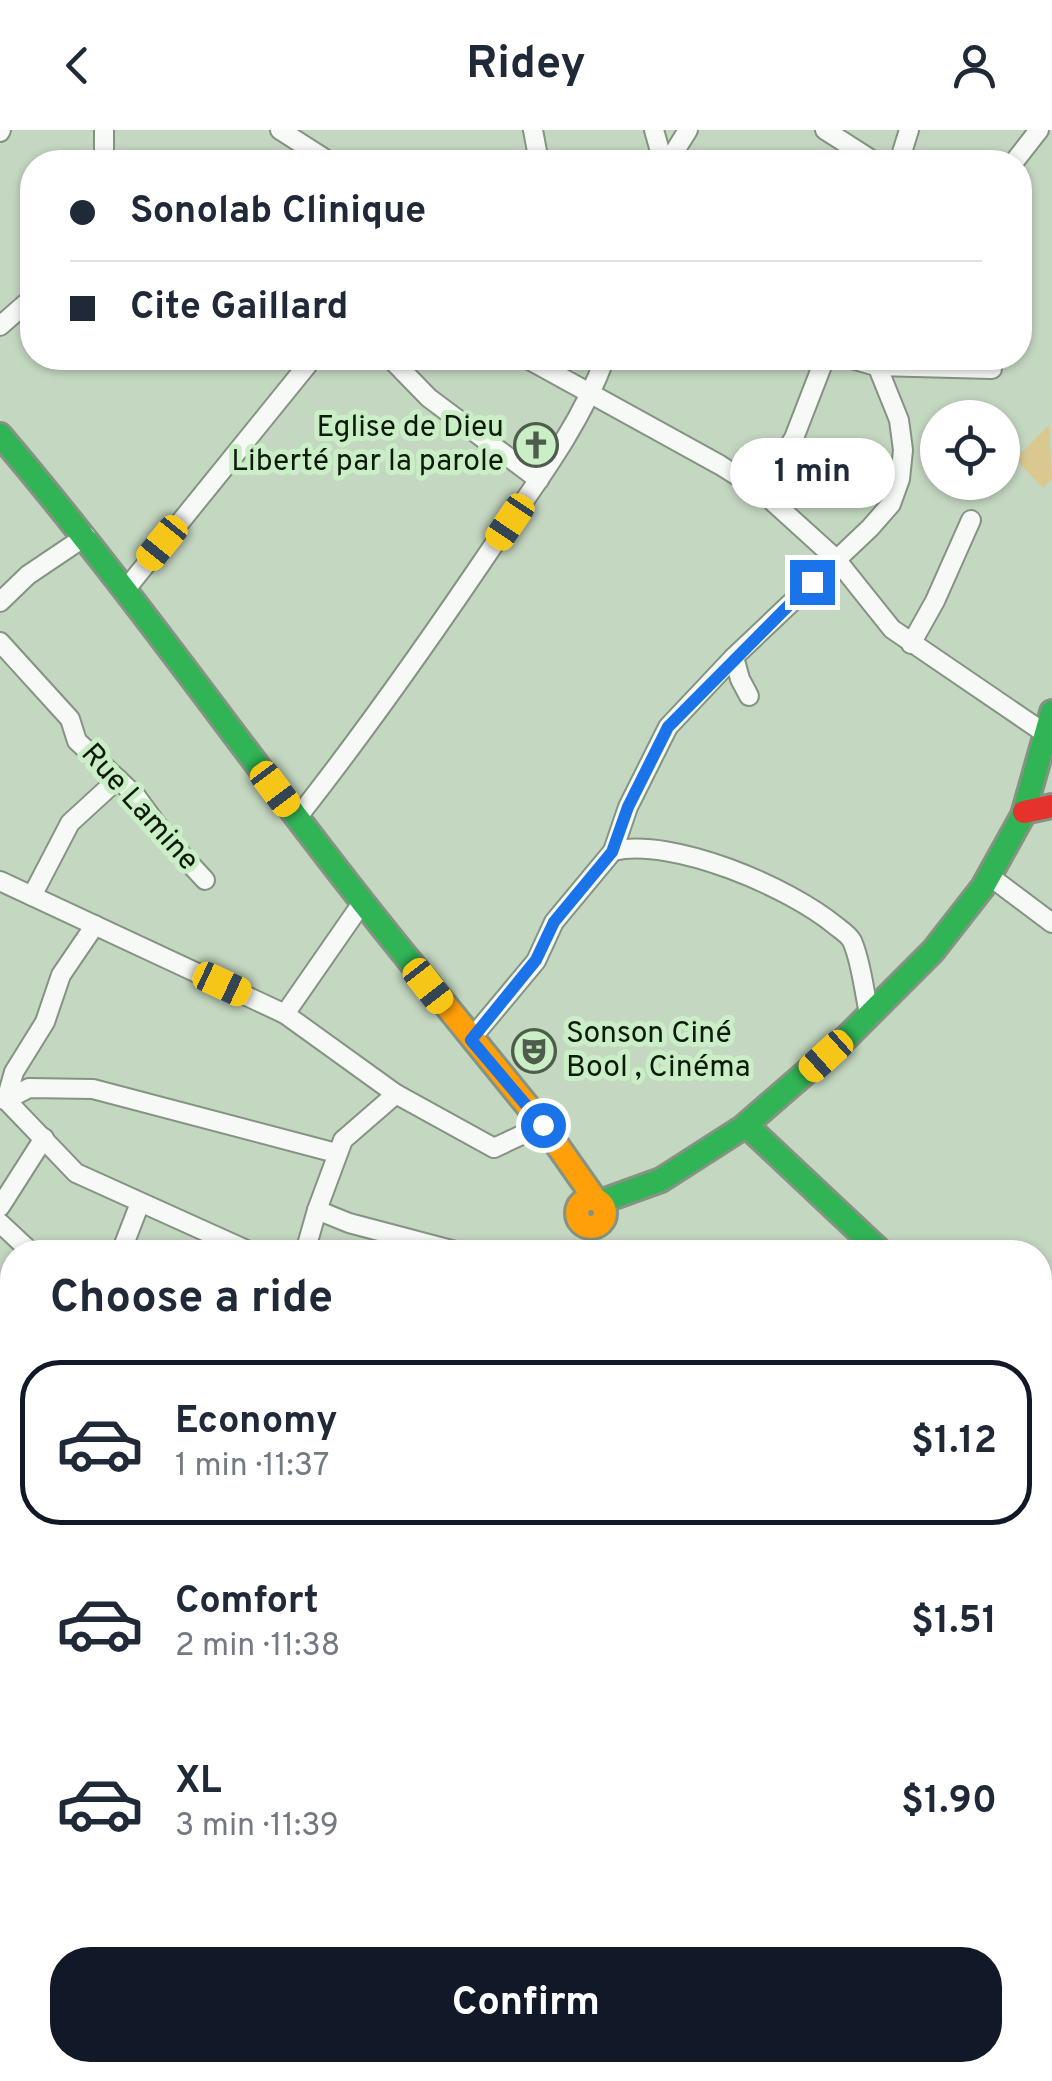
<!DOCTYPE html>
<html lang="en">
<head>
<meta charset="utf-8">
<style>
	:root { --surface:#fff; --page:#f2f2f3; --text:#1f2937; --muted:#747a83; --line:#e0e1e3; --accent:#111827 }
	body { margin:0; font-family:Overpass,sans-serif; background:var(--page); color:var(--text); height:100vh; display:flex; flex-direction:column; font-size:38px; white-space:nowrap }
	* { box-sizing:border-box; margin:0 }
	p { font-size:32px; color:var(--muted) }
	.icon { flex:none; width:55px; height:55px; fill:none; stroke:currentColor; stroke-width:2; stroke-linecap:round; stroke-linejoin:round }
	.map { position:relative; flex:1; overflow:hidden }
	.drawer { position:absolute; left:0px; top:1110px; width:1052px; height:842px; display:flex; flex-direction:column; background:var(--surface); border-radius:40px 40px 0 0; box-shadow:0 2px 8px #0004 }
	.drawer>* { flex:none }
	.hud { position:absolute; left:20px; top:20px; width:1012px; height:220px; border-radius:40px; box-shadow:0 2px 8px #0004; display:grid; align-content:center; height:220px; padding:0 50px; background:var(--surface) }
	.tools { position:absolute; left:920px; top:270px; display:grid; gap:20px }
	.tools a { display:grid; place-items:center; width:100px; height:100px; border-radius:50%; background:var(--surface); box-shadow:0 2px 8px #0004; font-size:50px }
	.end { position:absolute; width:45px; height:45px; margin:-22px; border:12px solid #1a73e8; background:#fff; box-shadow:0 0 0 5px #fff }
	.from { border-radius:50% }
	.bubble { position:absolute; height:70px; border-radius:35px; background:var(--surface); box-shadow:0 2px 8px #0004; font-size:32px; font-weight:700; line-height:70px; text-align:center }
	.car { position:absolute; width:30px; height:60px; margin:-30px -15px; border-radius:12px; box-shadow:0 0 8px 2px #0007; background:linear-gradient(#f5c518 24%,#345 0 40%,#f5c518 0 76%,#345 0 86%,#f5c518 0) }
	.hud b { display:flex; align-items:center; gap:35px; height:95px; font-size:38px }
	.hud b+b { border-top:2px solid var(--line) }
	.hud i { width:25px; height:25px; background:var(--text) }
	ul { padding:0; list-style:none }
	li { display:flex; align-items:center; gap:30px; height:165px; margin:0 20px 15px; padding:0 30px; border:5px solid transparent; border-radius:40px }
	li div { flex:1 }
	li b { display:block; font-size:38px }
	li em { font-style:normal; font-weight:700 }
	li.active { border-color:var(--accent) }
	li>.icon { width:90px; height:90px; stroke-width:1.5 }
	h2 { padding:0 50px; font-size:45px; line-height:120px }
	.primary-button { display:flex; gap:20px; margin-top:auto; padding:20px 50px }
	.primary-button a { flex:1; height:115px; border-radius:40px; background:var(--accent); color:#fff; font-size:40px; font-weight:700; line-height:115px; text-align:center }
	header { display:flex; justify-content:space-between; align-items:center; height:130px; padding:0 50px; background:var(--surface); font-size:45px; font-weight:700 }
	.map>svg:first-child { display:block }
</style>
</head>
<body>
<header><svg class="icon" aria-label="back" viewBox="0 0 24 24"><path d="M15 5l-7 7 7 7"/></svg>Ridey<svg class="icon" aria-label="person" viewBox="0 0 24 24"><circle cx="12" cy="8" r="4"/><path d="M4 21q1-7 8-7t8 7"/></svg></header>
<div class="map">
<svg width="1052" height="1951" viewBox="0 0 1052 1951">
	<rect width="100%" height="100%" fill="#c4d7c1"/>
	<polygon fill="#d9c890" points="1049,295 1052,349 1043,358 1015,329"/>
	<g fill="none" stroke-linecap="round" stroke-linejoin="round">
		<g stroke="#849382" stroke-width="22">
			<g id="street">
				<polyline points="104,0 104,32"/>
				<polyline points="280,0 330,32"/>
				<polyline points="533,0 539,32"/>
				<polyline points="654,0 663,32"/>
				<polyline points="825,0 875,32"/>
				<polyline points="0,2 1,0"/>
				<polyline points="668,32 688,0"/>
				<polyline points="899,32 909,0"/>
				<polyline points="1014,32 1039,0"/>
				<polyline points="0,196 32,168"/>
				<polyline points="390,228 429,268 539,350"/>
				<polyline points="526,228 720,335 761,361 836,429 892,499 1043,602"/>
				<polyline points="848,228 876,236 992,239"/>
				<polyline points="761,361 794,308 825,228"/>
				<polyline points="126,459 313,228"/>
				<polyline points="0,472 28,445 86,406"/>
				<polyline points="0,512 70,589 77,611 136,666 168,710 205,750"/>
				<polyline points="911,514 935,471 971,390"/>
				<polyline points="734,527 740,549 749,566"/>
				<path d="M297,688C368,598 433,505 497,410C537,352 581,294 605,228"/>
				<path d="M613,721C673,707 789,757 836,796C841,800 849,805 852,811C862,833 864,864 870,887"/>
				<polyline points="988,745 1052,793"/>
				<polyline points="0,751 285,884 396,964 494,1018 543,995"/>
				<polyline points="32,766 70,693 118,649"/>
				<polyline points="95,795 61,845 45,892 14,942 6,970 76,1043 251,1122"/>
				<polyline points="285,884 362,773"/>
				<polyline points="471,909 536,831 554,792 613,721 628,677 668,597 734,527 870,398 891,374 900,349 903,320 899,290 874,228"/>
				<polyline points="0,969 6,970 29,958 93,959 336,1023"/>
				<polyline points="0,1077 44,1008"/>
				<polyline points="317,1080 349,1093 459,1122"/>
				<polyline points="0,1093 31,1122"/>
				<polyline points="121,1122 140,1073"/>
				<polyline points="305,1122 317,1080 343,1010 396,964"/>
				<polyline points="0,1193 12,1204"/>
				<polyline points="0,1316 12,1325"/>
				<polyline points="0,1699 12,1700"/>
				<polyline points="1040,1841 1052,1830"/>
				<polyline points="833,1940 840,1951"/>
				<polyline points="683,1951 685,1940"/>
				<polyline points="917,1951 929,1940"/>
			</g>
		</g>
		<g stroke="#849382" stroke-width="28">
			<g id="fast">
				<path d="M0,305C147,478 274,666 418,841"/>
				<polyline points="748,997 881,1122"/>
				<polyline points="600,1072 661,1050 742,998 847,907 933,821 983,757 1023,685 1052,582"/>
				<polyline points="1040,1266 1052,1275"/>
				<polyline points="499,1951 500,1940"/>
			</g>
		</g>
		<g stroke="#849382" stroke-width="28">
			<g id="slow">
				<polyline points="418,841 543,995 595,1069"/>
				<circle cx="591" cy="1083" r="14"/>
				<polyline points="1040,1431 1052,1415"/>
			</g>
		</g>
		<g stroke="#849382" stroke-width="28">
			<g id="jam">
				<polyline points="1024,682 1052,676"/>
				<polyline points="1040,1556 1052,1568"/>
			</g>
		</g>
		<use href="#street" stroke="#f6f9f6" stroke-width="18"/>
		<use href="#fast" stroke="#30b455" stroke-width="22"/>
		<use href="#slow" stroke="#ff9f0a" stroke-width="22"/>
		<use href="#jam" stroke="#e5322d" stroke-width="22"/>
	</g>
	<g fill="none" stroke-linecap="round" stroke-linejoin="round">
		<polyline stroke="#1a73e8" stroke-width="12" points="543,995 471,910 536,830 554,792 612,722 628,677 668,597 812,452"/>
	</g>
	<defs>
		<g id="church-ring" transform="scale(2.25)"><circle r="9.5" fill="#caeec5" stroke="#4e5d4b" stroke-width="1.5"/><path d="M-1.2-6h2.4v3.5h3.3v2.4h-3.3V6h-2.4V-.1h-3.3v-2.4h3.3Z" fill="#4e5d4b"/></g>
		<g id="theatre-ring" transform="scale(2.25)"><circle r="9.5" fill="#caeec5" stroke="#4e5d4b" stroke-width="1.5"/><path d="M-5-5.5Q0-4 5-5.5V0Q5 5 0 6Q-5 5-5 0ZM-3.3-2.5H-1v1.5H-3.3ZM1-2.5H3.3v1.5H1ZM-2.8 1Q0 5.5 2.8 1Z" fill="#4e5d4b"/></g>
	</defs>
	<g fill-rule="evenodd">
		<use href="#church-ring" x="536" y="315"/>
		<use href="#theatre-ring" x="534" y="921"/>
	</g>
	<g text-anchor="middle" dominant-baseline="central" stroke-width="10" stroke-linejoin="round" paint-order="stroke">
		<g font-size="30" fill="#0e1b0c" stroke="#caeec5" text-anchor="end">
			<text x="504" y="298">Eglise de Dieu<tspan x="504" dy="34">Liberté par la parole</tspan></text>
			<text x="566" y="904" text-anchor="start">Sonson Ciné<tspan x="566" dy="34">Bool , Cinéma</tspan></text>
		</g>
		<g font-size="30" fill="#0e1b0c" stroke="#caeec5">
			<text transform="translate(139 678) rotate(48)">Rue Lamine</text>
		</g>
	</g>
</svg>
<div class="tools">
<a><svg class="icon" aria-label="locate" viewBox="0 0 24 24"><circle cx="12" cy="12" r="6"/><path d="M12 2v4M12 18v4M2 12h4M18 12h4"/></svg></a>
</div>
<i class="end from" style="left:543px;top:995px"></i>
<i class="end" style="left:812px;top:452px"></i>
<div class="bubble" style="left:730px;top:308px;width:165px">1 min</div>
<i class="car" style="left:510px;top:392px;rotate:214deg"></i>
<i class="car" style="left:162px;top:413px;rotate:219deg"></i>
<i class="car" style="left:275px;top:659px;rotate:143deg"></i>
<i class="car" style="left:222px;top:854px;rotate:115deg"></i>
<i class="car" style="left:428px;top:856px;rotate:142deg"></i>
<i class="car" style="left:826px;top:926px;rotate:228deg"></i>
<div class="hud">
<b><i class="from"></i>Sonolab Clinique</b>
<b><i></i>Cite Gaillard</b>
</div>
<section class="drawer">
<h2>Choose a ride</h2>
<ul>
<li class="active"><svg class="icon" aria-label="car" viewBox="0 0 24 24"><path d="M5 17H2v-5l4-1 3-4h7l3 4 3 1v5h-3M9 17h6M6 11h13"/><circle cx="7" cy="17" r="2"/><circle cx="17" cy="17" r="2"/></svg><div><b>Economy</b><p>1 min · 11:37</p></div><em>$1.12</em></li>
<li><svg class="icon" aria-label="car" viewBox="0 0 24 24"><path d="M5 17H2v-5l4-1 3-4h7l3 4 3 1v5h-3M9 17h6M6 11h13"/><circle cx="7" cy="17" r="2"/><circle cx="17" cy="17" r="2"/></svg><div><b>Comfort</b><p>2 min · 11:38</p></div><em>$1.51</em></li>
<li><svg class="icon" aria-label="car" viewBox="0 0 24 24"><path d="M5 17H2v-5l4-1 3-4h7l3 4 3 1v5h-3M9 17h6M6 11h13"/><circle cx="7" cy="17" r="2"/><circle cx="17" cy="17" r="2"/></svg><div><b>XL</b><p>3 min · 11:39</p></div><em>$1.90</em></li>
</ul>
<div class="primary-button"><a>Confirm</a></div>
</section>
</div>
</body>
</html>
